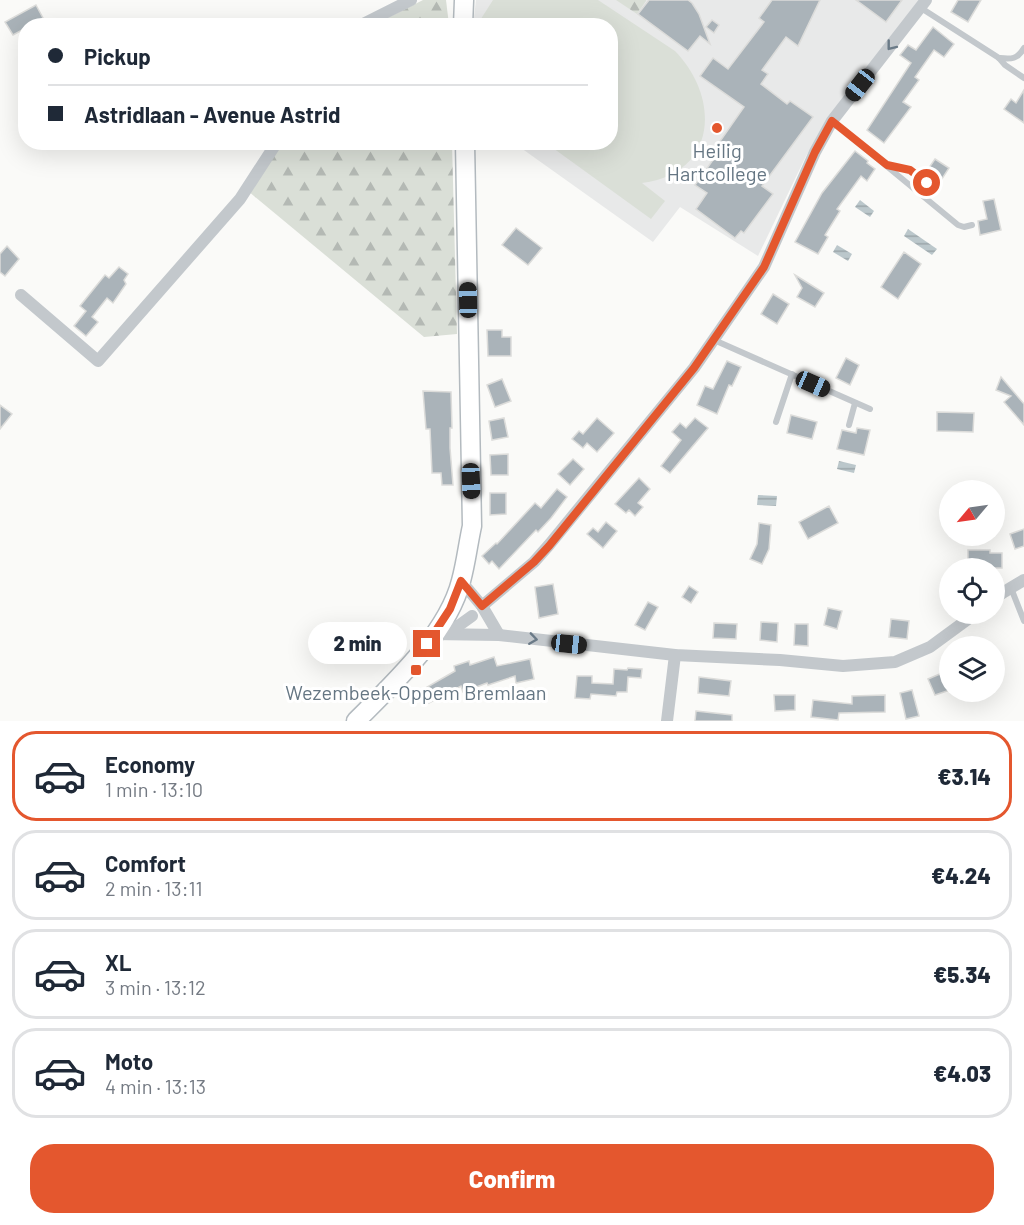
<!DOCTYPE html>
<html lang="en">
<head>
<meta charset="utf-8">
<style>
	:root { --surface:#fff; --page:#f6f6f7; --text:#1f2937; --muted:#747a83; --line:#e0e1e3; --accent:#e4572e }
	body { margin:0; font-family:Barlow,sans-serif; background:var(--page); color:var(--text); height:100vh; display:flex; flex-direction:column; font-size:22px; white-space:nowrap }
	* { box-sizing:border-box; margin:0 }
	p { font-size:20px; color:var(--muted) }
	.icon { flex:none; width:33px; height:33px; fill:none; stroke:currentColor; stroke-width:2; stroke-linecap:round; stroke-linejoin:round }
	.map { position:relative; height:721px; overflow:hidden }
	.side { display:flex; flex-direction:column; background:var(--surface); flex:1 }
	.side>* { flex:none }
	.guide { position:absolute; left:18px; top:18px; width:600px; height:132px; border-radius:24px; box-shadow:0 6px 24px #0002; display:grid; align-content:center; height:132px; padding:0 30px; background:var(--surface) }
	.needle { width:39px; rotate:241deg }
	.controls { position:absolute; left:939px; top:480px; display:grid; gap:12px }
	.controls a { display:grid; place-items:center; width:66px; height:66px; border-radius:50%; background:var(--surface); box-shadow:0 6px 24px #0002; font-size:30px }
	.end { position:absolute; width:27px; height:27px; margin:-14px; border:8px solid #e4572e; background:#fff; box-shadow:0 0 0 3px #fff }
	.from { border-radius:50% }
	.bubble { position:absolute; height:42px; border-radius:21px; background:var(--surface); box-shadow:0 6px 24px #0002; font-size:20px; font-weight:800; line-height:42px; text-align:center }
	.car { position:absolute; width:18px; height:36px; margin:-18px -9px; border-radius:8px; box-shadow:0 0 4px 2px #0007; background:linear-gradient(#222 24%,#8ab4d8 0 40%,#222 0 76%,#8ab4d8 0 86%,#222 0) }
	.guide b { display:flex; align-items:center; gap:21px; height:57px; font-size:22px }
	.guide b+b { border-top:2px solid var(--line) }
	.guide i { width:15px; height:15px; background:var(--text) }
	ul { padding:10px 0 0; list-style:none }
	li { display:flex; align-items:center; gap:18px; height:90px; margin:0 12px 9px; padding:0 18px; border:3px solid var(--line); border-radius:24px }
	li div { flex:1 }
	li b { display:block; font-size:22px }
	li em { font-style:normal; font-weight:800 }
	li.active { border-color:var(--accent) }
	li>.icon { width:54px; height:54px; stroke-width:1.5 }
	.primary-button { display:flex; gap:12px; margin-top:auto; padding:12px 30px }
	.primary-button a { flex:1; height:69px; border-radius:24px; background:var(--accent); color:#fff; font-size:24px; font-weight:800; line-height:69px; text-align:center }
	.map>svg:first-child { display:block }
</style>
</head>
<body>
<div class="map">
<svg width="1024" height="721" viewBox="0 0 1024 721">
	<defs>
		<pattern id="forest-firs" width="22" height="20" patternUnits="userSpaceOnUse" patternTransform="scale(1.5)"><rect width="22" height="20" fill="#dadfd7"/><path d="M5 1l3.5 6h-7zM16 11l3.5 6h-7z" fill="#b4b9b4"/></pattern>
		<pattern id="water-rules" width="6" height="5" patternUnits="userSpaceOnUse" patternTransform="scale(1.5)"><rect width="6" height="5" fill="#bbc7cb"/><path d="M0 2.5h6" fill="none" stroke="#9ca6aa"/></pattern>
	</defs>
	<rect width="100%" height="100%" fill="#fafaf8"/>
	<polygon fill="#e8e9e9" points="476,0 919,0 831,116 806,156 758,256 680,207 653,242 514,143 610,142 610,26 473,26"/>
	<g fill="url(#forest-firs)">
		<polygon points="423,0 446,0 449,25 372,26"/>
		<polygon points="616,0 646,0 646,1 637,14"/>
		<polygon points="283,143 452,143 457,334 424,337 248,191"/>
	</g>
	<path fill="#dadfd7" d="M493,0H598L675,51C721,98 717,174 642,183L665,201L651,219L546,143L610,142V26L477,25Z"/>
	<g fill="url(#water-rules)">
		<polygon points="860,200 874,211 870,217 855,207"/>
		<polygon points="908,229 937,249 932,255 904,236"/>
		<polygon points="837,245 852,254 848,261 833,252"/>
		<polygon points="839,461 856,465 854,473 837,469"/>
		<polygon points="758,495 777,496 776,506 757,505"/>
	</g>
	<g fill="#aab3b9" stroke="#dcdcda" stroke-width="1.5">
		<polygon points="649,0 688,0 692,3 699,14 710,44 700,36 688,51 638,14"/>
		<polygon points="772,0 820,0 798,46 786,37 762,70 768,74 761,84 787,104 790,101 813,117 762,186 773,194 744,233 741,231 735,238 696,209 707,193 695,185 713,160 709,157 744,107 700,76 713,58 728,69 764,22 759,18"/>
		<polygon points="856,0 902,0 886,22"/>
		<polygon points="958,0 981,0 968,22 951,12"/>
		<polygon points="36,5 44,20 34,26 26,26 26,28 13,35 5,22"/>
		<polygon points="712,20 719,25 714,33 706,27"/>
		<polygon points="933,27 954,44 944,57 934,50 915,77 919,80 903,102 911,107 884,143 867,130 911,63 900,55 908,45 916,50"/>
		<polygon points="1024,90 1024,123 1004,109 1011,99 1016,103"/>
		<polygon points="855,151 868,161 867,163 875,169 867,181 861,176 837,209 840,211 825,235 828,237 818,254 795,242 822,193"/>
		<polygon points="935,159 949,168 938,185 924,175"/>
		<polygon points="994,199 1001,230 980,235 978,221 987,219 983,201"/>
		<polygon points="516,228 542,248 528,265 502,245"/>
		<polygon points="7,246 19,259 5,276 0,272 0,254"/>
		<polygon points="904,252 921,264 898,299 881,287"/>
		<polygon points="119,267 128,274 124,280 126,284 113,303 107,298 92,317 98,322 86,336 74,326 86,311 80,306 105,275 109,278"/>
		<polygon points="795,275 824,293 815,307 797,297 802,288"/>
		<polygon points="773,294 789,304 777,324 761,314"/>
		<polygon points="487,330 502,330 502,337 511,337 511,356 488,356"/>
		<polygon points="846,358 859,365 850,385 836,378"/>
		<polygon points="727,361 741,367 732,386 729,385 717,414 697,405 705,386 713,389"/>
		<polygon points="1001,377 1024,404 1024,425 1004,402 1011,396 996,390"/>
		<polygon points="502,379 511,401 495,407 487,385"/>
		<polygon points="423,391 451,392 452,428 450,428 450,448 453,485 442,485 441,473 432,473 430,429 426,429"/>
		<polygon points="0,405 12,414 0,429"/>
		<polygon points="937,412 974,413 973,432 937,431"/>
		<polygon points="791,415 817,422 812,439 787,433"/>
		<polygon points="504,418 508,437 492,440 489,421"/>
		<polygon points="597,418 614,433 597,452 587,443 583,448 572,439 579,431 583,434"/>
		<polygon points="695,418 708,428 670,473 661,466 681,440 672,432 680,423 686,428"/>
		<polygon points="857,428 870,430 864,455 837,449 842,430 856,433"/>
		<polygon points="508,454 508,475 491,475 490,455"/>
		<polygon points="573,459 584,469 570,485 558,474"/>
		<polygon points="639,478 650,489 638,503 643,507 635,516 629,510 626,513 615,504"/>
		<polygon points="557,489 567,497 551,518 538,532 536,530 499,569 492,561 489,564 482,556 496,543 497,544 535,503 541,508"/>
		<polygon points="490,493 506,493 506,514 490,515"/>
		<polygon points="829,506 838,523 808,539 799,522"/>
		<polygon points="606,522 617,531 603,548 587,534 593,528 598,532"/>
		<polygon points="759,523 771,525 769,549 762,564 750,559 757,544"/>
		<polygon points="1024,529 1024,546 1015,549 1010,534"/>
		<polygon points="968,550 990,550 990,553 1002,553 1002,568 989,568 989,565 968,565"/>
		<polygon points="553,584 558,614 539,618 535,587"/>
		<polygon points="689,586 698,592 691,603 682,597"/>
		<polygon points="648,602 658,607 645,630 635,625"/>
		<polygon points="828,608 842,611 837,629 824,625"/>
		<polygon points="891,619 909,621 907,639 889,637"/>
		<polygon points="761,622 778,623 777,642 760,640"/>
		<polygon points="714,623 737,624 736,639 713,638"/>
		<polygon points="795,624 808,624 808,646 794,645"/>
		<polygon points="494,657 497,666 530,659 534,679 516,683 515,676 488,685 487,683 463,692 461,686 429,703 422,690 455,671 454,666 469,661 470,665"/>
		<polygon points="628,668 642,669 641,678 628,677 627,692 617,692 616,696 591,694 590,699 575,698 577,676 592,676 592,683 613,684 614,669 627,670"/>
		<polygon points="947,671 950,679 950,690 935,695 928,679"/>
		<polygon points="699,677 731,681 729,696 698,693"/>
		<polygon points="912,690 919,716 906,719 900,693"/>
		<polygon points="774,695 795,695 795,710 775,711"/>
		<polygon points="885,695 885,712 839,713 838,720 811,717 813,700 852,704 852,696"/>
		<polygon points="696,711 732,715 732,721 695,721"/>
	</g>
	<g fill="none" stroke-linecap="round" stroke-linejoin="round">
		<g stroke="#b3babf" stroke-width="21">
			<g id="secondary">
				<polyline points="463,26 464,0"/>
				<path d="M356,721C393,684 448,633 461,581C466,563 468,544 472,526L465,142"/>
			</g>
		</g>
		<g stroke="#c3c8cc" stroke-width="6">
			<polyline points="921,8 999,58 1005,65 1024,78"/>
			<path d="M999,58C1011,59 1017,60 1024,48"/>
			<polyline points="832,121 958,225 964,227 972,225"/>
			<polyline points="888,165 910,170 927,184"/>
			<polyline points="714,340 870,409"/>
			<polyline points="776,422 792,374"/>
			<polyline points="849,425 855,403"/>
			<polyline points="1011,588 1024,621"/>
		</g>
		<g stroke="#c3c8cc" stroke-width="12">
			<polyline points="359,26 411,0"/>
			<polyline points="21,295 98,361 240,199 277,142"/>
			<polyline points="461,581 482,606 499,635"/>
			<polyline points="994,598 1024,580"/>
			<polyline points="482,606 534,562 549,545 694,368 764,267 815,152 832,121 926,0"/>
			<polyline points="433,634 499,635 675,655 780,660 843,666 895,662 930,647 975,614"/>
			<polyline points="447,634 472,616"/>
			<polyline points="667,721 675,655"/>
		</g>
		<use href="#secondary" stroke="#fff" stroke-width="18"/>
	</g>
	<defs><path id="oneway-chevron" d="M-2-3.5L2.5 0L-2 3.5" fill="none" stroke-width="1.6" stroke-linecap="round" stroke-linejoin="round" transform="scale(1.5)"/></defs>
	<g stroke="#6a7a87">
		<use href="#oneway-chevron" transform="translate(891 46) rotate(128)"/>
		<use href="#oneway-chevron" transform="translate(533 639) rotate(8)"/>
	</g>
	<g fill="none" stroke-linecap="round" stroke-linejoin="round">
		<polyline stroke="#e4572e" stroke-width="8" points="427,644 450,609 461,581 482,606 534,562 549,546 694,368 764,267 815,152 832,121 887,165 910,170 927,183"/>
	</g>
	<g fill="#e4572e" stroke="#fff" stroke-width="2">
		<circle cx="717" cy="128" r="6"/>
		<rect x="410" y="664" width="12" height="12" rx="3"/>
	</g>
	<g text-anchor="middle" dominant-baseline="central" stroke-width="6" stroke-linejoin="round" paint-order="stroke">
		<g font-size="20" fill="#657683" stroke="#fff">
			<text x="717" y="150">Heilig<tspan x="717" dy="23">Hartcollege</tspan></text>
			<text x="416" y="692">Wezembeek-Oppem Bremlaan</text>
		</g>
	</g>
</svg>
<div class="controls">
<a><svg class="needle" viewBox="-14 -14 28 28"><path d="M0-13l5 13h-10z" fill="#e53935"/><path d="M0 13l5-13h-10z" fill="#747a83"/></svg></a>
<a><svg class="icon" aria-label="locate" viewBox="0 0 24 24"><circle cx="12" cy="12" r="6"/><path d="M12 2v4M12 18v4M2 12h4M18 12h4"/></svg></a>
<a><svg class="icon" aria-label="layers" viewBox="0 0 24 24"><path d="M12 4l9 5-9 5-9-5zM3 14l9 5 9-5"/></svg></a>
</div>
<i class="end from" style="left:927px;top:183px"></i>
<i class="end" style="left:427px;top:644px"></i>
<div class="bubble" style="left:308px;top:622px;width:99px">2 min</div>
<i class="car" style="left:860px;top:85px;rotate:218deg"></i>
<i class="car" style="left:468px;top:300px;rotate:359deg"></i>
<i class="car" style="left:813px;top:384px;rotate:114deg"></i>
<i class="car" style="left:471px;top:481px;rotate:178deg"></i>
<i class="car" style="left:569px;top:644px;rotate:96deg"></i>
<div class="guide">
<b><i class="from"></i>Pickup</b>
<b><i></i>Astridlaan - Avenue Astrid</b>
</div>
</div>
<section class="side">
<ul>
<li class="active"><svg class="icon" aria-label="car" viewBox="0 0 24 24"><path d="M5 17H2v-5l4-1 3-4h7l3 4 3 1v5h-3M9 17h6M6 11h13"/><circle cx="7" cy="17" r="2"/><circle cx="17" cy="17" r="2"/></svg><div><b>Economy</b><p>1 min · 13:10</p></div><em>€3.14</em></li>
<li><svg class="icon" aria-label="car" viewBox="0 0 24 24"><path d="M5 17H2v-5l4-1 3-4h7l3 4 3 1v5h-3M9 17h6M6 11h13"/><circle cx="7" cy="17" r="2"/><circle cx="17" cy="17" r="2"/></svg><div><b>Comfort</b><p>2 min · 13:11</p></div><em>€4.24</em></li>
<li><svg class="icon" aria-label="car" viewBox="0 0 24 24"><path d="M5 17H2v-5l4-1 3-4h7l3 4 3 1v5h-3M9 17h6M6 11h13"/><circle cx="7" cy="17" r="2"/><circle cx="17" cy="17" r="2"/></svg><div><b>XL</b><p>3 min · 13:12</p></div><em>€5.34</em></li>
<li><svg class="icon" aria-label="car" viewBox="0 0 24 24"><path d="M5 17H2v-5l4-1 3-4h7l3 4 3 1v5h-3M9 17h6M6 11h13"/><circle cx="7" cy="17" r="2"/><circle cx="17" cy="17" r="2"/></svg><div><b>Moto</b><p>4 min · 13:13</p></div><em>€4.03</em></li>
</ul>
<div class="primary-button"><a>Confirm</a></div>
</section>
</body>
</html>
